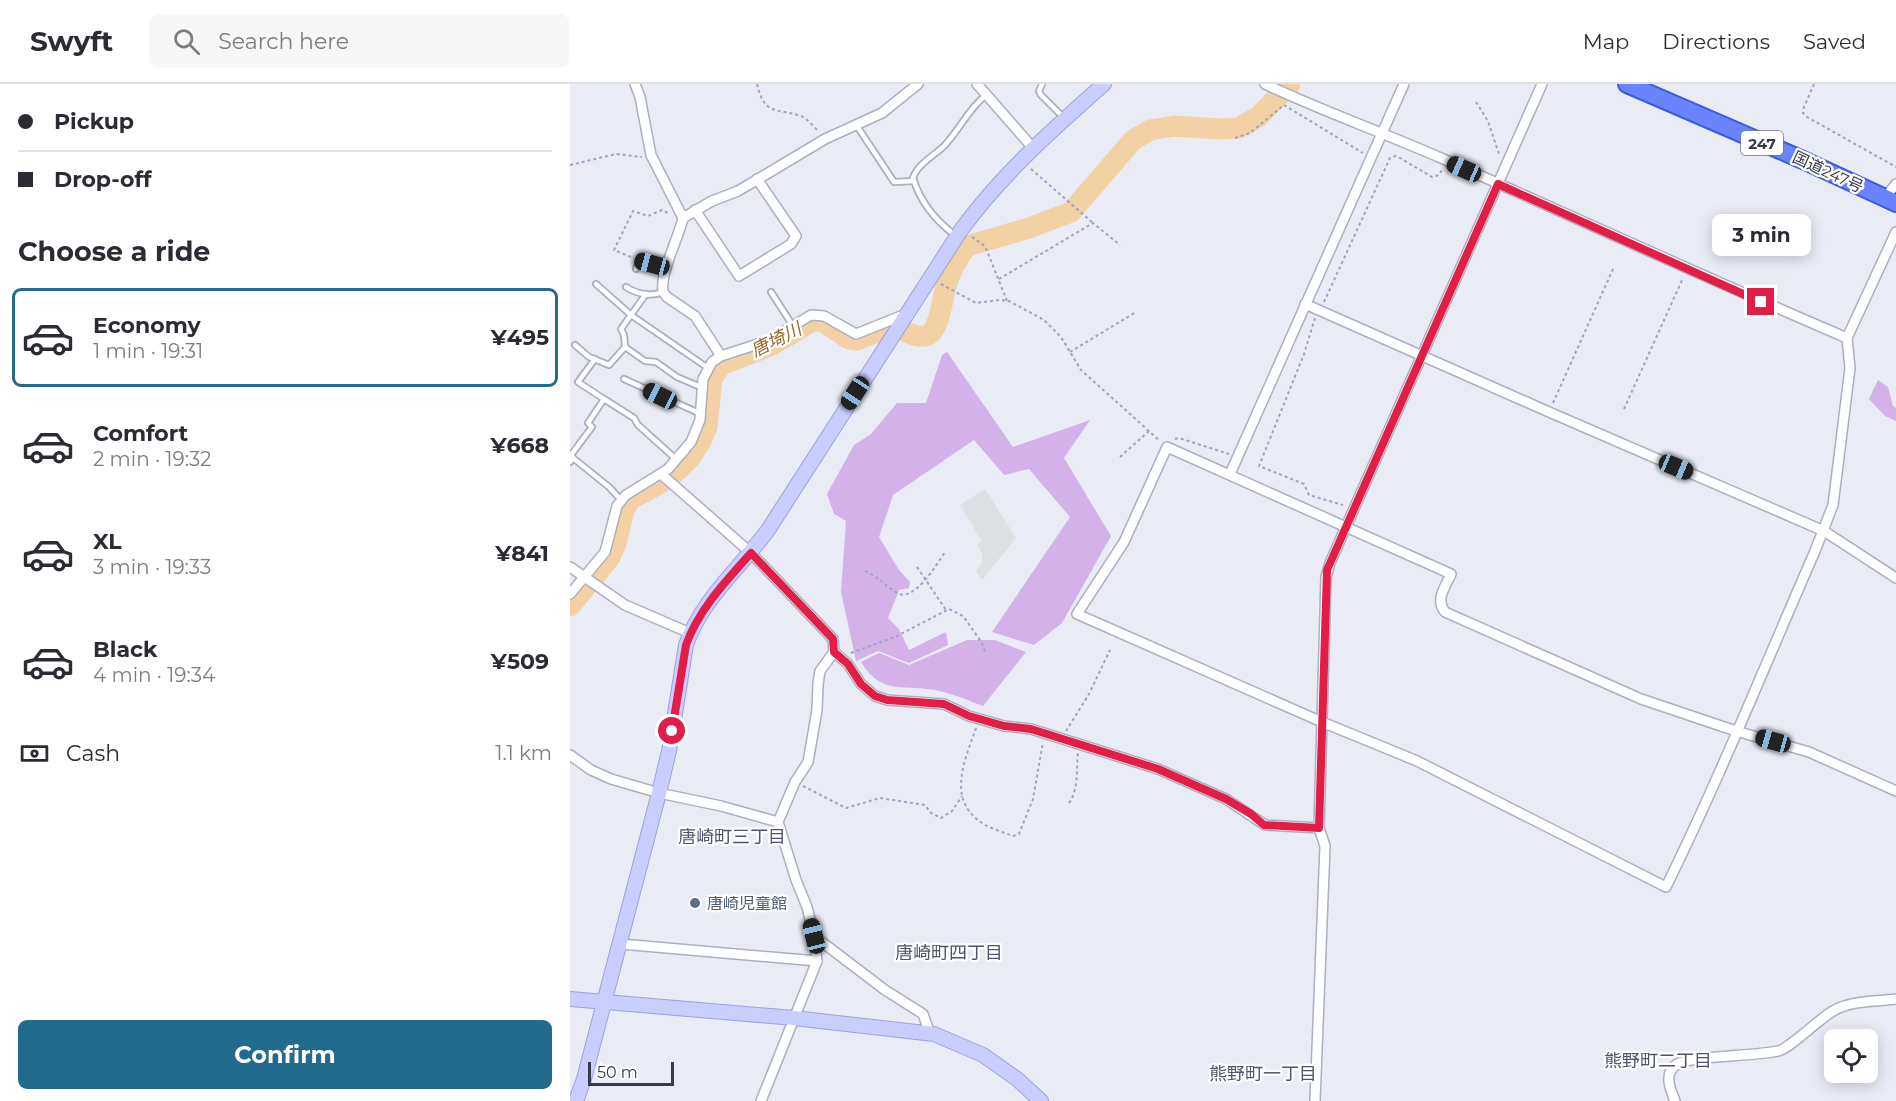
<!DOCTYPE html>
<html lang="en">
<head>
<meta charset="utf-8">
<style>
	:root { --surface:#fff; --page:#f7f7f7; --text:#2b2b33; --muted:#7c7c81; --line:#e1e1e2; --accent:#226a8e }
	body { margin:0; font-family:Montserrat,"Noto Sans JP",sans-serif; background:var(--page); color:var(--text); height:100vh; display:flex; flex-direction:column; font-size:22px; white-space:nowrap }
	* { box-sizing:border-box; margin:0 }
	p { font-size:20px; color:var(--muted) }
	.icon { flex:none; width:33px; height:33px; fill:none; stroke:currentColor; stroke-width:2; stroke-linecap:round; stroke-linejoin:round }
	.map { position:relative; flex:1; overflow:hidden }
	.details { display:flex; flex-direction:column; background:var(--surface); width:570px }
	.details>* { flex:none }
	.hud { display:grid; align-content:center; height:132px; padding:0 18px; background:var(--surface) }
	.fabs { position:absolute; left:1254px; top:945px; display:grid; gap:12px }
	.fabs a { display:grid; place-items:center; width:54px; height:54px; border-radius:9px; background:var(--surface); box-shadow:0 3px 15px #0003; font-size:30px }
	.scale { position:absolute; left:18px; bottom:15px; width:86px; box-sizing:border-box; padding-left:6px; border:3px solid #373b49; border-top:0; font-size:16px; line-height:21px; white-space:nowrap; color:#373b49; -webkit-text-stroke:4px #fff; paint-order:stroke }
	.end { position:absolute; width:27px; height:27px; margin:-14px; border:8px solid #e11d48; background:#fff; box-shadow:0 0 0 3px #fff }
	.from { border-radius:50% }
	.bubble { position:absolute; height:42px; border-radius:9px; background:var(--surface); box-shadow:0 3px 15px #0003; font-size:20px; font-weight:700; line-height:42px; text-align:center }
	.car { position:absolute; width:18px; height:36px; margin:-18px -9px; border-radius:8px; box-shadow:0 0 4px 2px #0007; background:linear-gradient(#222 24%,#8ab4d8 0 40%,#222 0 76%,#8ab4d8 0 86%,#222 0) }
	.hud b { display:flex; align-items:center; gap:21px; height:57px; font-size:22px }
	.hud b+b { border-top:2px solid var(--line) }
	.hud i { width:15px; height:15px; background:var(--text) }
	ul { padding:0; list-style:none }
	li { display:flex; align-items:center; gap:18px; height:99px; margin:0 12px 9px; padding:0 6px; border:3px solid transparent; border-radius:9px }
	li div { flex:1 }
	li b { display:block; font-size:22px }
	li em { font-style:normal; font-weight:700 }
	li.on { border-color:var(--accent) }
	li>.icon { width:54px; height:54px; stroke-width:1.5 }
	h2 { padding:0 18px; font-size:27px; line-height:72px }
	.pay { display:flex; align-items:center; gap:15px; height:66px; padding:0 18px; font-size:22px }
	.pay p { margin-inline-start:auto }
	.primary-button { display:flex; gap:12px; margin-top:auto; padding:12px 18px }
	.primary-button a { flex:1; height:69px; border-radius:9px; background:var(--accent); color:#fff; font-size:24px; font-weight:700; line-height:69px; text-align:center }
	header { display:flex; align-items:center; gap:36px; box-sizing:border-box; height:84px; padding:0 30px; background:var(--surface); border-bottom:2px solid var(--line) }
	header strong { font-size:28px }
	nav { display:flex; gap:33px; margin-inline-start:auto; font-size:21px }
	.search { width:420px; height:54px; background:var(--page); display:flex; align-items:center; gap:15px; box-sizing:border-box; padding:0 21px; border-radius:9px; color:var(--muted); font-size:22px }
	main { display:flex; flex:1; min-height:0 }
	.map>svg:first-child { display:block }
</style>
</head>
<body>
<header>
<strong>Swyft</strong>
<div class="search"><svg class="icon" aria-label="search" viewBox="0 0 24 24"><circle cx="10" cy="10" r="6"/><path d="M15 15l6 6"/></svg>Search here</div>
<nav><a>Map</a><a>Directions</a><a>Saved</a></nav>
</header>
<main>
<section class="details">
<div class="hud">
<b><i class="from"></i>Pickup</b>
<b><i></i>Drop-off</b>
</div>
<h2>Choose a ride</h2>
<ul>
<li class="on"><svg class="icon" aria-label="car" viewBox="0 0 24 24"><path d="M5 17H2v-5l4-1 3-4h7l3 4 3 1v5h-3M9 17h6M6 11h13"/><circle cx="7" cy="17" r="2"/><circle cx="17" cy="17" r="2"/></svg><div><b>Economy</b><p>1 min · 19:31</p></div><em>¥495</em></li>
<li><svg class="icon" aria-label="car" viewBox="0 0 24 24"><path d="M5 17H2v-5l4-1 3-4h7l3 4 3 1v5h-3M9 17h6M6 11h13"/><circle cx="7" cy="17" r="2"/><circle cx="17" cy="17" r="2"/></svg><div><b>Comfort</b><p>2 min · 19:32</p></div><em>¥668</em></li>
<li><svg class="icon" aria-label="car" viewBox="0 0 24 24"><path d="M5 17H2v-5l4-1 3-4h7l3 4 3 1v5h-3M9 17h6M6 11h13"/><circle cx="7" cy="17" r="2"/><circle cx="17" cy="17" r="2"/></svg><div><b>XL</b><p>3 min · 19:33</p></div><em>¥841</em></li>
<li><svg class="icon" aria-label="car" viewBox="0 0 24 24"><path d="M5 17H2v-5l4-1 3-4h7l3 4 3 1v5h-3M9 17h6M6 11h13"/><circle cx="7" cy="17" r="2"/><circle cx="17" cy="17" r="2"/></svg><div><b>Black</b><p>4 min · 19:34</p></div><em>¥509</em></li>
</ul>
<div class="pay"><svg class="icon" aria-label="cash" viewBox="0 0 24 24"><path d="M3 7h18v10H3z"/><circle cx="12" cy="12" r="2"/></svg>Cash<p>1.1 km</p></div>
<div class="primary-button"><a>Confirm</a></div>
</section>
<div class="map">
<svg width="1326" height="1017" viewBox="0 0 1326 1017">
	<rect width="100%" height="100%" fill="#e9ebf5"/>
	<g fill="#d3b2e9">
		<polygon points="377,268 443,363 520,336 494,374 541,452 492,539 464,561 422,548 500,433 459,385 434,391 404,356 323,411 309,453 329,486 340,498 339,504 329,506 318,534 329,545 339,566 376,548 378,561 339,579 308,567 286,577 271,508 276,437 264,430 257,410 284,361 301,350 327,319 356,319 372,271"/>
		<polygon points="1308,296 1318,303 1323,322 1326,324 1326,337 1315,332 1299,315"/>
		<path d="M397,556H425L456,568L413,622C399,617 384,610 369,607C335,599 312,613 291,578L309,569L339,581Z"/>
	</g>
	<polygon fill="#dedfe3" points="415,405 446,454 412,496 406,487 412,478 412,469 407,461 412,457 390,421"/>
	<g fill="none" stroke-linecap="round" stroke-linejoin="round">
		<path stroke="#f2d1a5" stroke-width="21" d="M0,522L40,473L46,459L54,426L61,415L91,399L108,386L120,374L131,357L137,343L142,294L151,281L202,261L243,237H252L279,255L287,256L323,242C333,246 347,256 358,251C371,244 372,212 377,199C381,186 389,172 397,162L459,144L501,128L563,56L580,46L604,42L651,45L668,44L688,33L720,0"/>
		<g stroke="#abafc1" stroke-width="8">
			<g id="lane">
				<polyline points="472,0 469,7 471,11 493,33"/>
				<polyline points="287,42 324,98 344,97"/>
				<path d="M385,151C366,137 350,117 343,94C347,81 363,72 373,63C389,47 398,25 416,11"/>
				<polyline points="66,185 69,177 96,184"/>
				<polyline points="26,200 61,231 76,210"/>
				<path d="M56,203C67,210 81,213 93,208"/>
				<polyline points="201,208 223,242"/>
				<polyline points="5,261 19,273 39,281 55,263"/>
				<polyline points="25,275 8,298 34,315"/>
				<polyline points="54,295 131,330"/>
				<polyline points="133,304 107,293 86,278 75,277 55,263 54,251 51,245 61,231 138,284"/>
				<polyline points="3,374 1,371 22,343 18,339 34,315 64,334 68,341 106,375"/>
				<polyline points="0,378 3,374 39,403 51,416"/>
			</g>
		</g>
		<g stroke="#abafc1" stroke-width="12">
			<g id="street">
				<path d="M65,0L70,13L81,71L113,134C108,156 90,188 93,208L97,213L125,232L151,272"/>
				<polyline points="407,0 463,64"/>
				<path d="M695,0C752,27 812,48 871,74C1006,134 1141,196 1277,254"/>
				<polyline points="1314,115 1326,100"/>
				<polyline points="125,126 169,192 221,160 226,152 187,95"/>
				<polyline points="113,134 142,117 168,107 255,55 312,29 348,0"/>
				<path d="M1326,148L1277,254L1280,284L1263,421L1245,467C1196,579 1150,693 1096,803L847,677L752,638L507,530L554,458L597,363L881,490C875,503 865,516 875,528L1071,615L1166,647L1239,668L1326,707"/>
				<polyline points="735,220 979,328 1254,447 1326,494"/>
				<polyline points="91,390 181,469 263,555 264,568 250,587 248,600 247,626 238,678 225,698 208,738 226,796 237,823 244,852 247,877 191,1017"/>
				<polyline points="660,390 834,0"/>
				<polyline points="0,483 55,521 120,549"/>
				<polyline points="0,510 35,468 47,422 56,411 98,385 121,358 130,336 133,295 142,278 151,272 200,256 241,231 254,232 286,250 336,230"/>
				<polyline points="264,568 278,580 291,600 305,612 317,616 374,620 399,632 434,642 461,645 588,685 656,715 695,741 749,744"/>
				<polyline points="0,671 21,686 41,695 89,709 151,722 208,738"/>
				<polyline points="244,852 315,906 353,930 360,950"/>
				<polyline points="51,860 247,877"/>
				<polyline points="745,1017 755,762 749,744 756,493 760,479 972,0"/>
				<path d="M1105,1017C1100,1004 1093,990 1107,980C1120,972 1187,972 1208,967C1219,965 1249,935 1263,927C1281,916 1306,918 1326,915"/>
			</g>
		</g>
		<g stroke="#9da3db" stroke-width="16">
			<g id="secondary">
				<polyline points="0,915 224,934 364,950 413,971 447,995 471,1017"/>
				<path d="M6,1017L14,995L89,709L99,667L116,561C131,516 170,484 198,446L391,146C432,90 482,46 534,0"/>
			</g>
		</g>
		<g stroke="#385be0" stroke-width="20">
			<polyline id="highway" points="1057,0 1233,76 1326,119"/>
		</g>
		<g stroke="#9ca4c3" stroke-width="2" stroke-dasharray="3 3" stroke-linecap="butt">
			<path d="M187,0C194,32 207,24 231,32C238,35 244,43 249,48"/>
			<polyline points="1244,0 1234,23 1233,29 1237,33 1326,83"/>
			<polyline points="906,18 918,37 929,70"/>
			<polyline points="714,21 793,69"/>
			<polyline points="665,54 680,49 714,21"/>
			<polyline points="0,81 46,70 72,73"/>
			<polyline points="461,85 523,139"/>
			<polyline points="402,153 415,162 437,217"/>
			<polyline points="61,173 44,166 63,127 78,132 92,126 100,130"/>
			<polyline points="429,195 523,139 550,161"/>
			<polyline points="371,200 406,219 429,216 439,217 474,236 491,253 511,286 590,357"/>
			<polyline points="754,218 820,74 825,72 830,74 862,93 869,91 873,84"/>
			<polyline points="745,234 734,270 689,382 734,400 739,411 773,421"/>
			<polyline points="500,268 566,228"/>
			<polyline points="983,319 1043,185"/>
			<polyline points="1054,325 1113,194"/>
			<polyline points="605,355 609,354 659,370"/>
			<polyline points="550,373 579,347"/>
			<polyline points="347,483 376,526"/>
			<path d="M295,487C308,493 316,502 327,509C344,519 367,480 375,468"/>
			<polyline points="281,569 327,552 379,525 393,532 412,559 416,570"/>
			<path d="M406,644C395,676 376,715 412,739C421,745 433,748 443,752L449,750L463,715L473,658"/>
			<polyline points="496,647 519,610 540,566"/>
			<polyline points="233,702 276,724 310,714 355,721 361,729 371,734 382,727 392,712"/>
			<path d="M499,719C509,705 506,686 508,669"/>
		</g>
		<use href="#lane" stroke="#fff" stroke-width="4.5"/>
		<use href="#street" stroke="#fff" stroke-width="9"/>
		<use href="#secondary" stroke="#c9cdff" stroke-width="14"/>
		<use href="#highway" stroke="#6a84ff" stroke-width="16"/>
	</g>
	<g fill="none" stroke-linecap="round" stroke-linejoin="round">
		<path stroke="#e11d48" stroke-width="8" d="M102,647L116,561C129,525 156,497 181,469L263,555L264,568L278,580L291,600L305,612L317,616L374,620L399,632L434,642L461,645L588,685L656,715L681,730L694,741L749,744L757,486L928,100L1191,218"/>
	</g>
	<circle fill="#5c6f8a" stroke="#fff" stroke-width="2" cx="125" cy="819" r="6"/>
	<g text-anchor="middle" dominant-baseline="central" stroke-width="4.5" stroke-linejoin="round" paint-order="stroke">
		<rect fill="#fff" stroke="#737680" stroke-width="1.5" x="1171" y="47" width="42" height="24" rx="4.5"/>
		<g font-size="15" font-weight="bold" fill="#373b49">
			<text x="1192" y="59">247</text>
		</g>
		<g font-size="16" fill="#373b49" stroke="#fff">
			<text transform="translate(1258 88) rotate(25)">国道247号</text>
		</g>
		<g font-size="16" fill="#4e5e75" stroke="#fff" text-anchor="start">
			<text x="137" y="819">唐崎児童館</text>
		</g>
		<g font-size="18" font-style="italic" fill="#966828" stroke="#fff">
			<text transform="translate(206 256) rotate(-27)">唐埼川</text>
		</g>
		<g font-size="18" fill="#4e556c" stroke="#fff">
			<text x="162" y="753">唐崎町三丁目</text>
			<text x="379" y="869">唐崎町四丁目</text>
			<text x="1088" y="977">熊野町二丁目</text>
			<text x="693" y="990">熊野町一丁目</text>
		</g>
	</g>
</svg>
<div class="fabs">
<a><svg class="icon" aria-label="locate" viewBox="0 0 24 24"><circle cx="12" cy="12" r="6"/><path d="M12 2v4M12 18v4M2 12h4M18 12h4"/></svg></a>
</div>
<div class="scale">50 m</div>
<i class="end from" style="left:102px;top:647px"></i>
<i class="end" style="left:1191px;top:218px"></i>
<div class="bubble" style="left:1142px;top:130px;width:99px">3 min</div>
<i class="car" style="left:894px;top:85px;rotate:294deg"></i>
<i class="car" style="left:82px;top:180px;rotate:285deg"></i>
<i class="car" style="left:285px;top:309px;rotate:213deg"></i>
<i class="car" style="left:90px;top:312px;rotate:296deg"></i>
<i class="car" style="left:1106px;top:383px;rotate:113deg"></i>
<i class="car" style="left:1203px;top:657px;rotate:286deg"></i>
<i class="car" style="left:244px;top:852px;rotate:346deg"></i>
</div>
</main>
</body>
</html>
